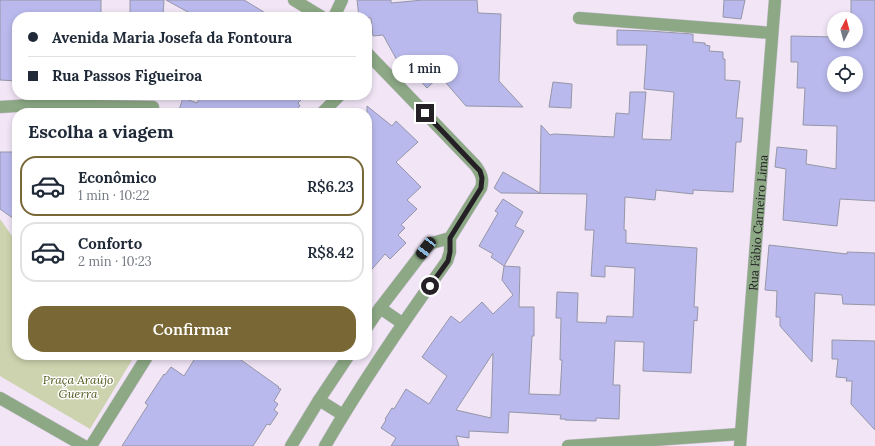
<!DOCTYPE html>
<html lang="pt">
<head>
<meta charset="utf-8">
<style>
	:root { --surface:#fff; --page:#f6f6f7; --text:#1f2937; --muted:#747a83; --line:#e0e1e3; --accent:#796735 }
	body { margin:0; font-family:Lora,serif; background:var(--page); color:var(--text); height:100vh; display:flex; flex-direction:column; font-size:15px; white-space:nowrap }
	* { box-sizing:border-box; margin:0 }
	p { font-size:13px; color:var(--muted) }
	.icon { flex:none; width:22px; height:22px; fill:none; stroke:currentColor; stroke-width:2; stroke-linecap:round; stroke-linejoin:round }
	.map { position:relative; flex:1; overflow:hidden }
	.side { position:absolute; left:12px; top:108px; width:360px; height:252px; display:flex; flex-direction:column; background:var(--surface); border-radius:16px; box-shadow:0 2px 6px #0003 }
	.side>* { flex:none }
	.guide { position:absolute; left:12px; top:12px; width:360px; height:88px; border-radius:16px; box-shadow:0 2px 6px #0003; display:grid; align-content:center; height:88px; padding:0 16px; background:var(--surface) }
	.needle { width:26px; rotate:6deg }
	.controls { position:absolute; left:827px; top:12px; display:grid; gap:8px }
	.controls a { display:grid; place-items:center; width:36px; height:36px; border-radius:50%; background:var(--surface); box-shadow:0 2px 6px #0003; font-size:20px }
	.end { position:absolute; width:18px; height:18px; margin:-9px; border:5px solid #242026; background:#fff; box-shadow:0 0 0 2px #fff }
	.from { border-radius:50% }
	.bubble { position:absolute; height:28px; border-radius:14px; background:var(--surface); box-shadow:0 2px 6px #0003; font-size:13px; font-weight:600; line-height:28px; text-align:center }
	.car { position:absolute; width:12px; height:24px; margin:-12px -6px; border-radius:5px; box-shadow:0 0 3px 1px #0007; background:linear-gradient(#222 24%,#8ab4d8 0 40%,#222 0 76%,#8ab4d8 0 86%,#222 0) }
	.guide b { display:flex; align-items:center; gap:14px; height:38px; font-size:15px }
	.guide b+b { border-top:1px solid var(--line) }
	.guide i { width:10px; height:10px; background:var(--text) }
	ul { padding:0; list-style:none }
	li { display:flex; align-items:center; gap:12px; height:60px; margin:0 8px 6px; padding:0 8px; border:2px solid var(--line); border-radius:16px }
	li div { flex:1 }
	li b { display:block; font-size:15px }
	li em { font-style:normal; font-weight:600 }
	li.active { border-color:var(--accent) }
	li>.icon { width:36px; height:36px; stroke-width:1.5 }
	h2 { padding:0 16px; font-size:18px; line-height:48px }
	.button { display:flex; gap:8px; margin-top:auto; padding:8px 16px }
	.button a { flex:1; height:46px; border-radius:16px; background:var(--accent); color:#fff; font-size:16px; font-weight:600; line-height:46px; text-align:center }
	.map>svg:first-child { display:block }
</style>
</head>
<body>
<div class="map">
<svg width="875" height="446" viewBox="0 0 875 446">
	<rect width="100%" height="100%" fill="#f1e5f6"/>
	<polygon fill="#cdd3ae" points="0,219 17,243 17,355 135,355 90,429 0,376"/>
	<g fill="#b9b9ed" stroke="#9696a8" fill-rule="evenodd">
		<polygon points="0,0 101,0 101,17 17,17 17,81 0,80"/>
		<polygon points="130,0 164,0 163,16 130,14"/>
		<polygon points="166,0 244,0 272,17 197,17"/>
		<polygon points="357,0 391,0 391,3 423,0 477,0 478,13 501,14 499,81 523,107 466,106 440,76 427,88 406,66 403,69 399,61 398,62 383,35 373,36 371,18 359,17"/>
		<polygon points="724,0 745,0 741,19 723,17"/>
		<path d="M851,0H875V201L840,199L837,226L783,220L786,169L775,167L777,147L807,150L806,164L836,169L837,126L803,125L805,88H797L798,62H791V36L834,37V41H856V19H851ZM834,63H856V85H834Z"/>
		<path d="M617,30L648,31L693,34V42L705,43V45L710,46L709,51L723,52V59H725V80L740,81L736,118H743L741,142H736L733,192L693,190V194L656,190L655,200L625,197L624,230H626V243L697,248L694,307H698L697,321L694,320L691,373L643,371L644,342L615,341L613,385H620L619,419L596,418V421L565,420V419H560L561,415L509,412L508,433L469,431V438L456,436L459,446H391L396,438L381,428L386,420L385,419L392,408L394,409L406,389L429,404L447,376L422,357L451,316L460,323L482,302L493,314L513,295L502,280L504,266L491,257L493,254L479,246L498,213L495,211L503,199L523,212L515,226L524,231L504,266L520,267L519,307H534V336H532L529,394L560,395L562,360H560L561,318H556L557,292L578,293L577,322L606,323L607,316L633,317L635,268L605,266V277L591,276L594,230H585L587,194L506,193H501L494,188L503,172L540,193L541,125L550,135L554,134L614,137L616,113L629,114L630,92H646L642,139L671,140L674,92L644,89L647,45H617ZM493,353L491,418L456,410Z"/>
		<polygon points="553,82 572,84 571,108 549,107"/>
		<polygon points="201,95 306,95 298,103 300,106 293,113 178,113 183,98 197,103"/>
		<polygon points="367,106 392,126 396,121 418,142 396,162 421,187 407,200 417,209 401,225 405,228 398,235 406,243 390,259 385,254 367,275"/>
		<polygon points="0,152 17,152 17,221 0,209"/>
		<polygon points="769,245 847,254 847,252 875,253 875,305 843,304 842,295 815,293 812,362 780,326 780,317 776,317 777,291 765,290"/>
		<polygon points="832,340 875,341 875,430 851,404 852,381 846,381 847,378 836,377 838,359 832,359"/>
		<polygon points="197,355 234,355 279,387 278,388 281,389 274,401 278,404 274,410 278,413 270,425 267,424 253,446 122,446 148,405 145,403 164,374 165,375 171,367 184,376"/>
	</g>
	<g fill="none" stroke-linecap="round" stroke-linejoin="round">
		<g stroke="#ccc2d1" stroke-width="13">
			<g id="minor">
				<polyline points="294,0 322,17"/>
				<polyline points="334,17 342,0"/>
				<polyline points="579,18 772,33"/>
				<polyline points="0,107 32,105 153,107"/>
				<polyline points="322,113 340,95"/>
				<polyline points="380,308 402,323"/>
				<polyline points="367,327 380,308 426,248 432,243 450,238"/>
				<polyline points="0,398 84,446"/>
				<polyline points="319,400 343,415"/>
				<polyline points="91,446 148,355"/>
				<polyline points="291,446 319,400 349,355"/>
				<path d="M325,446C362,382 404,321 447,261L450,252V238L481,188C484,179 481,173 475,165L367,53"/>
				<polyline points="568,446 740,434"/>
				<path id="s1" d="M740,446L775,0"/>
			</g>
		</g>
		<use href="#minor" stroke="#8ca885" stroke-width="12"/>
	</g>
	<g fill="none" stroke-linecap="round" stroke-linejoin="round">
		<polyline stroke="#242026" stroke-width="5" points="425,113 480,171 482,178 481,188 450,238 450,252 448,261 430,286"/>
	</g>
	<g text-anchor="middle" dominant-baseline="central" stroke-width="3" stroke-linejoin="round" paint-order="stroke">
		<g font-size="12" fill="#242026" stroke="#fff">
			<text stroke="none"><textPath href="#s1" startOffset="224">Rua Fábio Carneiro Lima</textPath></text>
		</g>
		<g font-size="12" font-style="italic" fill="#53591d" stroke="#fff">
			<text x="78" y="379">Praça Araújo<tspan x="78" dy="14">Guerra</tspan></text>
		</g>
	</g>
</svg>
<div class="controls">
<a><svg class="needle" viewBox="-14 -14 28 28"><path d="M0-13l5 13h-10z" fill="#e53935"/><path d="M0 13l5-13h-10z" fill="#747a83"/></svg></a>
<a><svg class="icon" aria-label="locate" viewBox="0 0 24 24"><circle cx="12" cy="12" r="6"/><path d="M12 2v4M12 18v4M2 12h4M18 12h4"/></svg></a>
</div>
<i class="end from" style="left:430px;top:286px"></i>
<i class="end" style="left:425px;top:113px"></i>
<div class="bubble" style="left:392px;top:55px;width:66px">1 min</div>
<i class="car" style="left:426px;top:248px;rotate:217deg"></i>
<div class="guide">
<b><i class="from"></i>Avenida Maria Josefa da Fontoura</b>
<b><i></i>Rua Passos Figueiroa</b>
</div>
<section class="side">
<h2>Escolha a viagem</h2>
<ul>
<li class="active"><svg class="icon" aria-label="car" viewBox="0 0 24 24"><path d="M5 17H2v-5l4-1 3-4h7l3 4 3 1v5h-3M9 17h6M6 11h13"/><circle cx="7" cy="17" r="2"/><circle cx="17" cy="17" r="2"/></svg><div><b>Econômico</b><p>1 min · 10:22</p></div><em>R$6.23</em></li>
<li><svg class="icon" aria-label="car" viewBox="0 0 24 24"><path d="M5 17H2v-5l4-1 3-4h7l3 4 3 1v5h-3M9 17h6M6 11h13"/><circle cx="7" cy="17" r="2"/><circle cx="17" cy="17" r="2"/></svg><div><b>Conforto</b><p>2 min · 10:23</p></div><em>R$8.42</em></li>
</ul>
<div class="button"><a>Confirmar</a></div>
</section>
</div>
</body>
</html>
